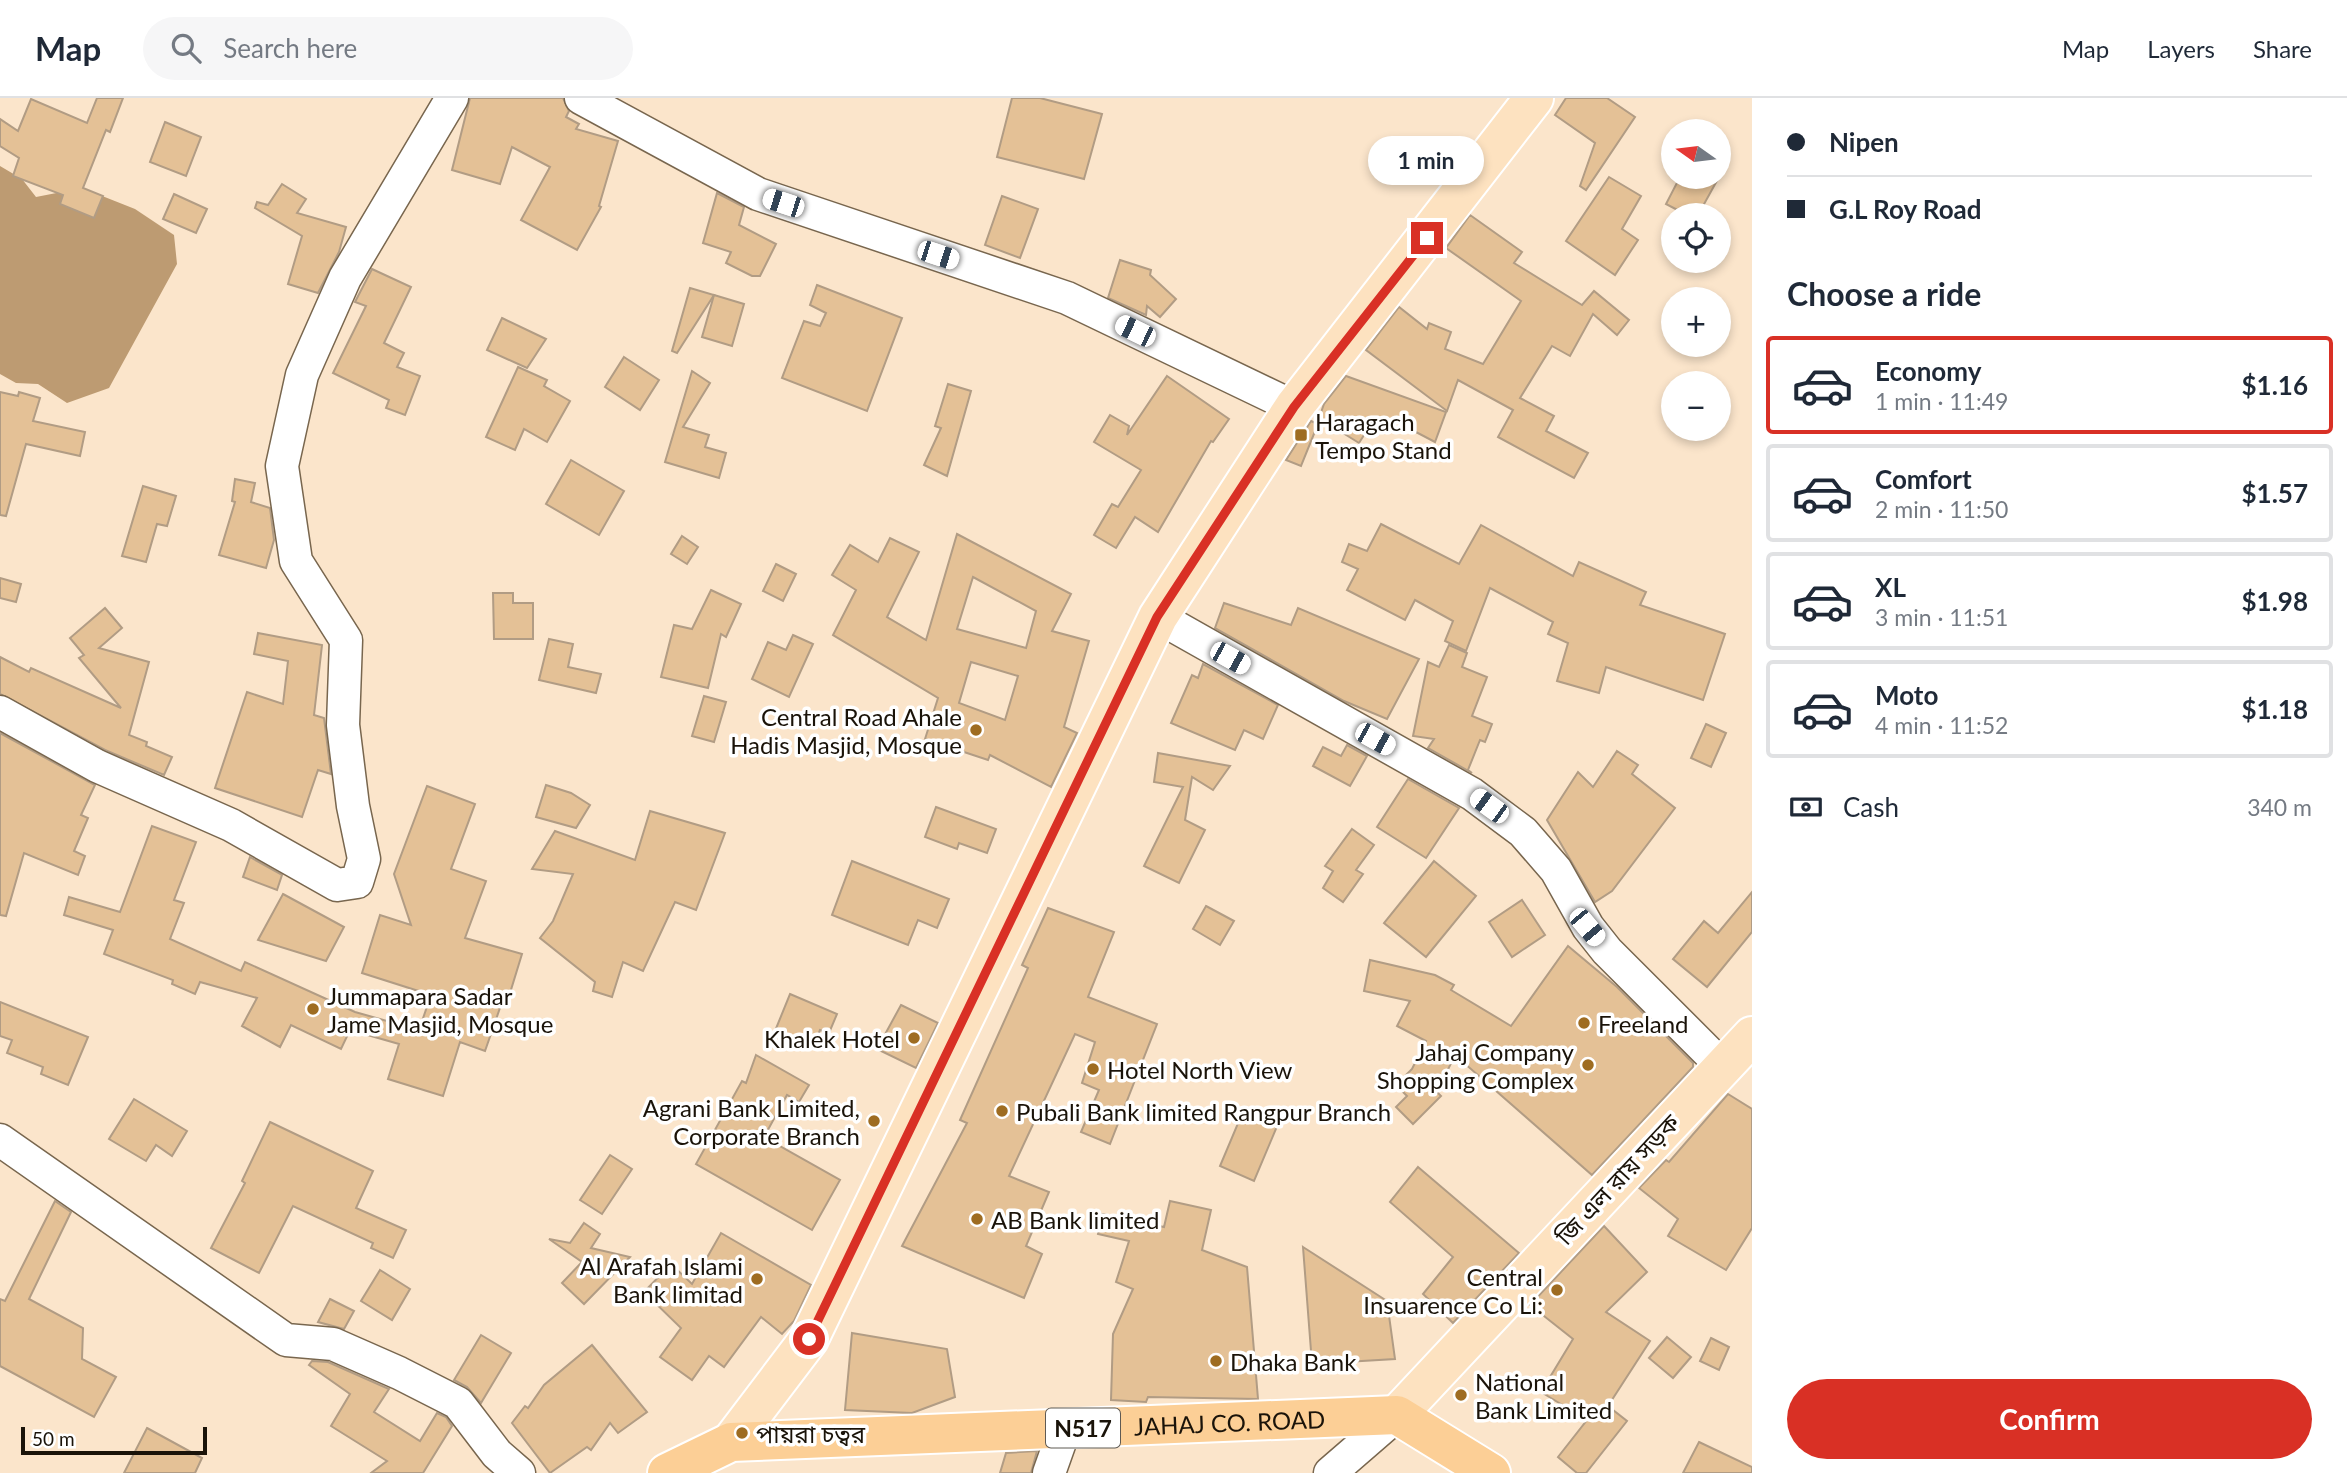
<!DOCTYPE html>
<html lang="en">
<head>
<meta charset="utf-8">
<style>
	:root { --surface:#fff; --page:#f6f6f7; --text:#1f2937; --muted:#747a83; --line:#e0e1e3; --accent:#d93025 }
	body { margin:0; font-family:Lato,"Noto Sans Bengali",sans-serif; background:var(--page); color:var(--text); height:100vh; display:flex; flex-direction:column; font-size:26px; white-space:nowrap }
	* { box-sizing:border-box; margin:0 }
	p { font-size:23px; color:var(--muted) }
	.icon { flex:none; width:38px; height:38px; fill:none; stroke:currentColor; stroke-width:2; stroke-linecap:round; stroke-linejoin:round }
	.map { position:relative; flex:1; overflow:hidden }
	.panel { display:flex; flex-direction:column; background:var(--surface); width:595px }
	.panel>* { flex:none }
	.top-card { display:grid; align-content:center; height:154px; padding:0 35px; background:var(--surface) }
	.needle { width:46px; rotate:284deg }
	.tools { position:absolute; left:1661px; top:21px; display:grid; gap:14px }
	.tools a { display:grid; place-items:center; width:70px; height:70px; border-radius:50%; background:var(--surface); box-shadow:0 4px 10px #0003; font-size:35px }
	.scale { position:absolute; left:21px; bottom:18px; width:186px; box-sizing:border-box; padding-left:7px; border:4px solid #1a1309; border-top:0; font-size:19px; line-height:24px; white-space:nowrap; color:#1a1309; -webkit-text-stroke:5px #fff; paint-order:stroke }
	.end { position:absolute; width:32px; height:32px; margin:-16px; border:9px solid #d93025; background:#fff; box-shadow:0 0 0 4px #fff }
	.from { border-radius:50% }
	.bubble { position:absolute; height:49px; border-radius:24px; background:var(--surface); box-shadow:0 4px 10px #0003; font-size:23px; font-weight:700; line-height:49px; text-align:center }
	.car { position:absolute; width:21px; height:42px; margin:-21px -10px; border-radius:9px; box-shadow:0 0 5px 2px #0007; background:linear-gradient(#fff 24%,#345 0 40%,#fff 0 76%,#345 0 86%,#fff 0) }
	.top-card b { display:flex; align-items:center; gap:24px; height:66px; font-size:26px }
	.top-card b+b { border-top:2px solid var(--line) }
	.top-card i { width:18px; height:18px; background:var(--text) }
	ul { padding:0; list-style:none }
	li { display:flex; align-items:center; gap:21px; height:98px; margin:0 14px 10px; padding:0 21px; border:4px solid var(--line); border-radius:7px }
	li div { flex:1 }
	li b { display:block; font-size:26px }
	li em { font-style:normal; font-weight:700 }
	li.selected { border-color:var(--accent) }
	li>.icon { width:63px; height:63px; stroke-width:1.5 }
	h2 { padding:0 35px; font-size:32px; line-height:84px }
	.pay { display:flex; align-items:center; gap:18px; height:77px; padding:0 35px; font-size:26px }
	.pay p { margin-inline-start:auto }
	.cta { display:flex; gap:14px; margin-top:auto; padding:14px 35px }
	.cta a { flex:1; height:80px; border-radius:42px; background:var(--accent); color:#fff; font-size:28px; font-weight:700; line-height:80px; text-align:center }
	header { display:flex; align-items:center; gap:42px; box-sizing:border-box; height:98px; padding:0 35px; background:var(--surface); border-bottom:2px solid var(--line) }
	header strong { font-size:33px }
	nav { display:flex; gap:38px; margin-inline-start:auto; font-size:24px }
	.search { width:490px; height:63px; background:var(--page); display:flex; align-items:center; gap:18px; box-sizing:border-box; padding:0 24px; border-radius:38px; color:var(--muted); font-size:26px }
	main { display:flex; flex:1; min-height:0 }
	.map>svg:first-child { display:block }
</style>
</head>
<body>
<header>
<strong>Map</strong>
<div class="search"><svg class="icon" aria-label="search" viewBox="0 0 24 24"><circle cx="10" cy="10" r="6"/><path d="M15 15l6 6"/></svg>Search here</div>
<nav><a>Map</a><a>Layers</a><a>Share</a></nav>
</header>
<main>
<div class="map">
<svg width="1752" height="1375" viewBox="0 0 1752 1375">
	<rect width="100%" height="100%" fill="#fbe5cb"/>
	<polygon fill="#bd9b72" points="0,68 22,81 36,99 82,90 135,111 174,137 177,166 109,290 67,305 38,286 16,285 0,276"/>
	<g fill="#e4c196" stroke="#b19c84" stroke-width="2" fill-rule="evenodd">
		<polygon points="97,0 123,0 110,34 106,32 83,90 103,98 94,120 60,106 63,97 13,78 19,60 0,48 0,21 18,33 31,1 87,25"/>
		<polygon points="470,0 563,0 569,13 566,19 579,26 576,31 618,43 599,108 601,109 577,152 521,122 550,69 512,49 500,86 452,72"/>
		<polygon points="1012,0 1040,0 1102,16 1084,81 997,59"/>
		<polygon points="1566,0 1607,0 1635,19 1586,92 1580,88 1595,45 1555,17"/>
		<polygon points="165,24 201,39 186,78 150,64"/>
		<polygon points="1609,79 1641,98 1622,131 1638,142 1615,177 1566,143"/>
		<polygon points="1680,79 1719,79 1698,117 1687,117 1666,106"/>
		<polygon points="282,86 306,101 297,115 346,129 339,154 318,195 288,186 302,138 255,110 257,104 268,107"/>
		<polygon points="717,95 744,109 739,127 776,146 760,178 752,178 726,165 731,154 703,145"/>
		<polygon points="174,96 207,111 196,135 163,121"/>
		<polygon points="1002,98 1038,111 1020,160 985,147"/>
		<polygon points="1470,117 1522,154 1514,165 1582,207 1594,193 1629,222 1617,237 1593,216 1570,258 1552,248 1520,300 1554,318 1546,333 1588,355 1574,380 1498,339 1513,312 1458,282 1447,313 1366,252 1399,209 1427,231 1429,225 1451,234 1445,251 1483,266 1521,203 1446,150"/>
		<polygon points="1120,162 1151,172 1150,177 1176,201 1160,219 1147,208 1146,217 1108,200"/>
		<polygon points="372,171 411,189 384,245 404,255 397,269 420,278 405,317 386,310 389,302 333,275 366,208 355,204"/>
		<polygon points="817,187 902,220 867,313 782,280 804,223 820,228 826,215 810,207"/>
		<polygon points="690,190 714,197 677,255 672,253"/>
		<polygon points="714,197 744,206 732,248 702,239"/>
		<polygon points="502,220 546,241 527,270 487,252"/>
		<polygon points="624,259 659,282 640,312 605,289"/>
		<polygon points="518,269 547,282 544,288 570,303 547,344 524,331 515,352 486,339"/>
		<polygon points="692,273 710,285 683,329 709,337 705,349 726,355 719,380 665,364"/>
		<polygon points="1167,278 1229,321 1213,344 1211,343 1158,434 1135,419 1116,450 1094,437 1112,406 1118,409 1141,372 1094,344 1110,317 1129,328 1127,337"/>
		<polygon points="1346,278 1446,314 1435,344 1393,322 1390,329 1373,323 1359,345 1319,320 1324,306"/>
		<polygon points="948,286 971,293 947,378 924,367 941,330 935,328"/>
		<polygon points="0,294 18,298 19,294 40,300 33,323 85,334 80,358 26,346 6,418 0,417"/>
		<polygon points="1311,323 1318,326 1301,368 1286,362"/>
		<polygon points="571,362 624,393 599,437 546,406"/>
		<polygon points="235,381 255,385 251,404 270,410 274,442 266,470 219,457 235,404 232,403"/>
		<polygon points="143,388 176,398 167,428 157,426 146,464 122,458"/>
		<polygon points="1381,426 1459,466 1481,427 1573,478 1579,464 1646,494 1640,507 1725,536 1703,602 1606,569 1599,595 1557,583 1568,545 1548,536 1553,524 1490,490 1466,553 1445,543 1453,523 1415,502 1405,522 1347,492 1358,471 1342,464 1349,446 1367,453"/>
		<path d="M957,436L1071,496L1052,533L1089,543L1064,629L1077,635L1051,689L990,657L988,662L925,641L938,600L833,537L856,492L832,477L850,447L878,464L890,440L919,454L887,519L926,542ZM973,479L1036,513L1026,550L957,531ZM971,564L1018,578L1005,622L959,605Z"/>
		<polygon points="682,438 698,449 687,466 671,456"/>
		<polygon points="776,466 796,476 783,503 763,493"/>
		<polygon points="0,480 21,486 16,504 0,500"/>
		<polygon points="711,492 741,506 726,539 721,536 708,590 661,579 674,527 692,531"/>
		<polygon points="493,495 513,495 513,505 533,505 533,541 494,541"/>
		<polygon points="1224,505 1291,527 1298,510 1419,561 1387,621 1344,603 1215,530"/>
		<polygon points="105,510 122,530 99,550 149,564 129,637 147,644 146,648 172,659 164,677 105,652 0,596 0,559 29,574 31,570 121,610 79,560 84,557 70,540"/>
		<polygon points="258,535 322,547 314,617 324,620 331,676 318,672 302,719 215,690 247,594 283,606 288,563 254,556"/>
		<polygon points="793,537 813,546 789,599 752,581 768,544 786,552"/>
		<polygon points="549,541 573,546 568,569 601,576 596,595 539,582"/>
		<polygon points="1449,547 1467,555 1462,569 1487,579 1472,618 1492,626 1485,644 1480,642 1468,672 1472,675 1428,650 1434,641 1413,638 1428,564 1439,569"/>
		<polygon points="1203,566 1278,607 1263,641 1244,632 1235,652 1171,625 1192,577 1198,580"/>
		<polygon points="704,598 726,604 714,644 692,638"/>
		<polygon points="1706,626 1726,635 1711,669 1691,660"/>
		<polygon points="0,635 95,687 81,717 88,720 74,753 85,758 78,777 24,755 6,818 0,817"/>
		<polygon points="1347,647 1367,658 1350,688 1313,668 1323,649 1341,658"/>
		<polygon points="1617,653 1638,667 1632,676 1675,710 1612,793 1595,804 1547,722 1578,674 1593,689"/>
		<polygon points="1158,655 1230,668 1213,692 1192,679 1185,722 1205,732 1179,785 1144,768 1183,689 1154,684"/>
		<polygon points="1408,681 1459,710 1426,760 1377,729"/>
		<polygon points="546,687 571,695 590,707 576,730 536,719"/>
		<polygon points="427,688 475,706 451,771 486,783 465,840 522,856 506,908 501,907 485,953 460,944 443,998 388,981 399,946 350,932 341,951 291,927 280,949 242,928 257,900 200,884 195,896 172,886 173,882 104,856 113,832 64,817 69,799 120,814 152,728 196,744 174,802 184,805 170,841 241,873 245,864 355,914 419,932 431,897 362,875 380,817 411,827 394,776"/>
		<polygon points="936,709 996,731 987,755 959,745 957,751 925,739"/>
		<polygon points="650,713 725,735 696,812 675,804 643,873 623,864 612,899 593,893 595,884 540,840 553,823 573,776 532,771 555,733 635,762"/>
		<polygon points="1352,731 1374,747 1356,772 1363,776 1343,804 1323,790 1333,773 1325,768"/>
		<polygon points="250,759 282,777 277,792 243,779"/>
		<polygon points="852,763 949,801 937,830 918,822 908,847 832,817"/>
		<polygon points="1434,763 1476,798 1426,859 1384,825"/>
		<polygon points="1752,794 1752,834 1707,889 1673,861 1704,823 1718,835"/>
		<polygon points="283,796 344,829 326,863 258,842"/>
		<polygon points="1522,802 1545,837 1512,859 1489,824"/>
		<polygon points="1206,808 1234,823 1220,847 1193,831"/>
		<polygon points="1048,810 1114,834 1088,899 1157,926 1110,1046 1081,1034 1099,992 1082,985 1095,944 1075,936 1009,1078 1049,1094 1026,1148 1042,1156 1024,1200 902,1148 967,1025 960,1022 1028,870 1022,867"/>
		<polygon points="1568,848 1617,889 1693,965 1693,969 1592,1077 1455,957 1437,994 1441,998 1413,1026 1396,1009 1407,998 1396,987 1412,971 1426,943 1397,928 1410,903 1364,893 1370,862 1435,877 1454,887 1451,892 1511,928"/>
		<polygon points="790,896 837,916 829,935 820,932 813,949 775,933"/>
		<polygon points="0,904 88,939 68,987 41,976 43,969 7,955 12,942 0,938"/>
		<polygon points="901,907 938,925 916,970 877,951"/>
		<polygon points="756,957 809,987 799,1004 787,997 764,1039 840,1082 812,1132 696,1066 742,983 746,985"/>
		<polygon points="1728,996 1752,1011 1752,1130 1726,1172 1668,1138 1678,1121 1639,1090 1666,1062 1669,1064"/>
		<polygon points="134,1001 187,1033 172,1058 156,1047 146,1063 109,1041"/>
		<polygon points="1244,1011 1278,1026 1254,1083 1220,1068"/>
		<polygon points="270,1024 373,1073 356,1110 406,1132 393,1160 371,1150 373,1145 293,1108 259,1175 211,1150 245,1085 242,1083"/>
		<polygon points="610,1057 632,1071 602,1116 580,1102"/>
		<polygon points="1418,1069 1519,1155 1453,1225 1423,1196 1453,1159 1390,1104"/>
		<polygon points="55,1103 71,1114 29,1201 83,1230 82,1261 116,1279 94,1319 0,1268 0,1201 5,1203"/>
		<polygon points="1170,1103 1211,1112 1202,1152 1247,1169 1258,1301 1148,1299 1146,1304 1111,1302 1113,1236 1133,1191 1116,1184 1129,1143 1098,1136 1102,1116 1164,1129"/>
		<polygon points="584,1125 600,1136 591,1150 630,1159 584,1206 562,1185 582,1164 549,1141 570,1145"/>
		<polygon points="1604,1128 1647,1174 1606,1214 1650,1243 1608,1308 1627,1323 1586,1375 1577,1375 1558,1359 1587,1322 1541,1294 1573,1241 1530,1207"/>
		<polygon points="721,1135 811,1187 794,1223 782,1236 761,1219 724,1269 709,1258 692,1282 660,1259 681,1230 644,1194 671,1166 692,1186"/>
		<polygon points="1303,1149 1387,1203 1395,1261 1312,1266"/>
		<polygon points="380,1172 410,1191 392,1222 361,1203"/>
		<polygon points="330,1201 354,1213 344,1231 318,1224"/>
		<polygon points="852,1235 947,1251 955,1299 912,1315 845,1312"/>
		<polygon points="481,1237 511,1255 481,1305 467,1289 454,1282"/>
		<polygon points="1667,1239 1691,1259 1673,1280 1649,1260"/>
		<polygon points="1711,1240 1729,1249 1719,1272 1700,1263"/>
		<polygon points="592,1247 647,1314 618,1335 610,1325 591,1352 587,1349 550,1375 512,1325 525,1308 528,1310 544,1287"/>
		<polygon points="312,1263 328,1264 389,1291 374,1314 420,1343 437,1315 446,1319 452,1328 423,1375 371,1375 387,1363 331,1328 350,1296 309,1267"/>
		<polygon points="147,1330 202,1360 195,1375 124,1375"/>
		<polygon points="1699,1344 1752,1369 1752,1375 1683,1375"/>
		<polygon points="1037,1353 1031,1375 1000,1375 1006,1355"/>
	</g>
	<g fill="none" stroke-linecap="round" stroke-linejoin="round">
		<g stroke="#78664e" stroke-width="35">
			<g id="minor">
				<polyline points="581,0 758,96 1067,200 1294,309"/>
				<polyline points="1158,519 1472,696 1523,734 1556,772 1588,829 1607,853 1723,969"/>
				<polyline points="0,614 97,668 231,727 337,787 357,784 364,761 353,708 343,627 346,542 296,463 282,368 302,277 345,180 452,0"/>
				<polyline points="0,1042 286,1242 333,1246 399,1275 458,1305 497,1356 519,1375"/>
				<polyline points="1049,1375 1065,1330"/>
				<polyline points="1330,1375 1397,1317"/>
			</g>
		</g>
		<g stroke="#fff" stroke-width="42">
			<g id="major">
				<polyline points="1397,1317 1752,938"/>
				<polyline points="731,1344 809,1241 1158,519 1294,309 1534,0"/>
			</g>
		</g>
		<g stroke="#fff" stroke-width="42">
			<g id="highway">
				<path id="s1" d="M667,1375L731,1344L1397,1317L1491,1375"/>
			</g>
		</g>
		<use href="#minor" stroke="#fff" stroke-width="32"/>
		<use href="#major" stroke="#fde2c0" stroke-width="38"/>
		<use href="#highway" stroke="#fccf96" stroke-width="38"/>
	</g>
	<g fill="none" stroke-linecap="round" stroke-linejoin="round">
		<polyline stroke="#d93025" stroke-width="9" points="809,1241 1157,519 1294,309 1427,140"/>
	</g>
	<g fill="#9e6c21" stroke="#fff" stroke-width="2.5">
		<rect x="1294" y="330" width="14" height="14" rx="3.5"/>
		<circle cx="976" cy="632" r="7"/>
		<circle cx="313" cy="911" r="7"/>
		<circle cx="1584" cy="925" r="7"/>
		<circle cx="914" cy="940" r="7"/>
		<circle cx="1588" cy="967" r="7"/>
		<circle cx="1093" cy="971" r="7"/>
		<circle cx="1002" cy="1013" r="7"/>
		<circle cx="874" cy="1023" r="7"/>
		<circle cx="977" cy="1121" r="7"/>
		<circle cx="757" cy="1181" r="7"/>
		<circle cx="1557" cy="1192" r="7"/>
		<circle cx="1216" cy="1263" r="7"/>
		<circle cx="1461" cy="1297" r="7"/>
		<circle cx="742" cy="1335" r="7"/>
	</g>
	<g text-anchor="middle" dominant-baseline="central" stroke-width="7" stroke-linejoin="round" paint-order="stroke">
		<rect fill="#fff" stroke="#5f5a53" stroke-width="2" x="1046" y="1310.5" width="74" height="39" rx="5"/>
		<g font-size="23" font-weight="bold" fill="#1a1309">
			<text x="1083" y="1330">N517</text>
		</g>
		<g font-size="24" fill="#1a1309" stroke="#fff" text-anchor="start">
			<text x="1315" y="323">Haragach<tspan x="1315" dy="28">Tempo Stand</tspan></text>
			<text x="962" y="618" text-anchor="end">Central Road Ahale<tspan x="962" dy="28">Hadis Masjid, Mosque</tspan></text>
			<text x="327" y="897">Jummapara Sadar<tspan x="327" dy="28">Jame Masjid, Mosque</tspan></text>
			<text x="1598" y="925">Freeland</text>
			<text x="900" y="940" text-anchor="end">Khalek Hotel</text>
			<text x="1574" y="953" text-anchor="end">Jahaj Company<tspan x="1574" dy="28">Shopping Complex</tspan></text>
			<text x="1107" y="971">Hotel North View</text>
			<text x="860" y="1009" text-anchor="end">Agrani Bank Limited,<tspan x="860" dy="28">Corporate Branch</tspan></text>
			<text x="1016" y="1013">Pubali Bank limited Rangpur Branch</text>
			<text x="991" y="1121">AB Bank limited</text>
			<text x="743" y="1167" text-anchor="end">Al Arafah Islami<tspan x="743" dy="28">Bank limitad</tspan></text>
			<text x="1543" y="1178" text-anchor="end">Central<tspan x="1543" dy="28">Insuarence Co Li:</tspan></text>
			<text x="1230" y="1263">Dhaka Bank</text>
			<text x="1475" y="1283">National<tspan x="1475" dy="28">Bank Limited</tspan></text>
			<text x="756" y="1335">পায়রা চত্বর</text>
		</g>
		<g font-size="24" fill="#1a1309" stroke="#fff">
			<text transform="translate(1617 1081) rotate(-47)">জি এল রায় সড়ক</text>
			<text stroke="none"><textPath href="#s1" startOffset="570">JAHAJ CO. ROAD</textPath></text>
		</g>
	</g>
</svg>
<div class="tools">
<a><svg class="needle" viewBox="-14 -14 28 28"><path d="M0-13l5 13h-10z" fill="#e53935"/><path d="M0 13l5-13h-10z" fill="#747a83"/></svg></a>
<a><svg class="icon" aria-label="locate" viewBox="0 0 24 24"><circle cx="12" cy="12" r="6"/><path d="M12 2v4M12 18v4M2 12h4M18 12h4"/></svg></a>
<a>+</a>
<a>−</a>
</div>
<div class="scale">50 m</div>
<i class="end from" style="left:809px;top:1241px"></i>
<i class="end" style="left:1427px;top:140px"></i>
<div class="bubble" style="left:1368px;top:38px;width:116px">1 min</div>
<i class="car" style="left:783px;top:105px;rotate:288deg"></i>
<i class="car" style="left:938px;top:157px;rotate:108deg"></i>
<i class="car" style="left:1135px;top:233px;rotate:296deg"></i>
<i class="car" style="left:1230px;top:560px;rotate:119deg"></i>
<i class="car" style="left:1375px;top:641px;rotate:119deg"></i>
<i class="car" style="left:1489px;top:708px;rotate:306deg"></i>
<i class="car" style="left:1587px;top:829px;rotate:140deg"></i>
</div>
<section class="panel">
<div class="top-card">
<b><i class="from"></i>Nipen</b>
<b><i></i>G.L Roy Road</b>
</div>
<h2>Choose a ride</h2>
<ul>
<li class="selected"><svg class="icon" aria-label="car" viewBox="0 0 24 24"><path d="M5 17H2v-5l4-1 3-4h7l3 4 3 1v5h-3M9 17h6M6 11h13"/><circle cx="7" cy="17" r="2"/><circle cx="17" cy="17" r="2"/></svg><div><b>Economy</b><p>1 min · 11:49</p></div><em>$1.16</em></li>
<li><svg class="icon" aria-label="car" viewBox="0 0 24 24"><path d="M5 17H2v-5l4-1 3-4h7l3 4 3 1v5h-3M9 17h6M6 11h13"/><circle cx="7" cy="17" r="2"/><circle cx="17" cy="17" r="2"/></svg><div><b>Comfort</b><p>2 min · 11:50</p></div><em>$1.57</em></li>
<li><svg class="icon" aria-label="car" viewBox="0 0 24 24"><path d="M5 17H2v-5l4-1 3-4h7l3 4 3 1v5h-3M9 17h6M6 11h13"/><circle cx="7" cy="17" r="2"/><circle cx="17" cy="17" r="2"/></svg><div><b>XL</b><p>3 min · 11:51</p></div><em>$1.98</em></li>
<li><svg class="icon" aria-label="car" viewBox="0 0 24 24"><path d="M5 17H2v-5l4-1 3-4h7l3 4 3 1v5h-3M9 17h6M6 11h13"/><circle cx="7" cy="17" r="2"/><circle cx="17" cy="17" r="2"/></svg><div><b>Moto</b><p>4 min · 11:52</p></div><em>$1.18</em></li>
</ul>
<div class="pay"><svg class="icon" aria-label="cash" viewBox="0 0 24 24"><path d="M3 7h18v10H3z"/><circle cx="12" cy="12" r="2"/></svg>Cash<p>340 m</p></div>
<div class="cta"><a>Confirm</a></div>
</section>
</main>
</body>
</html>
